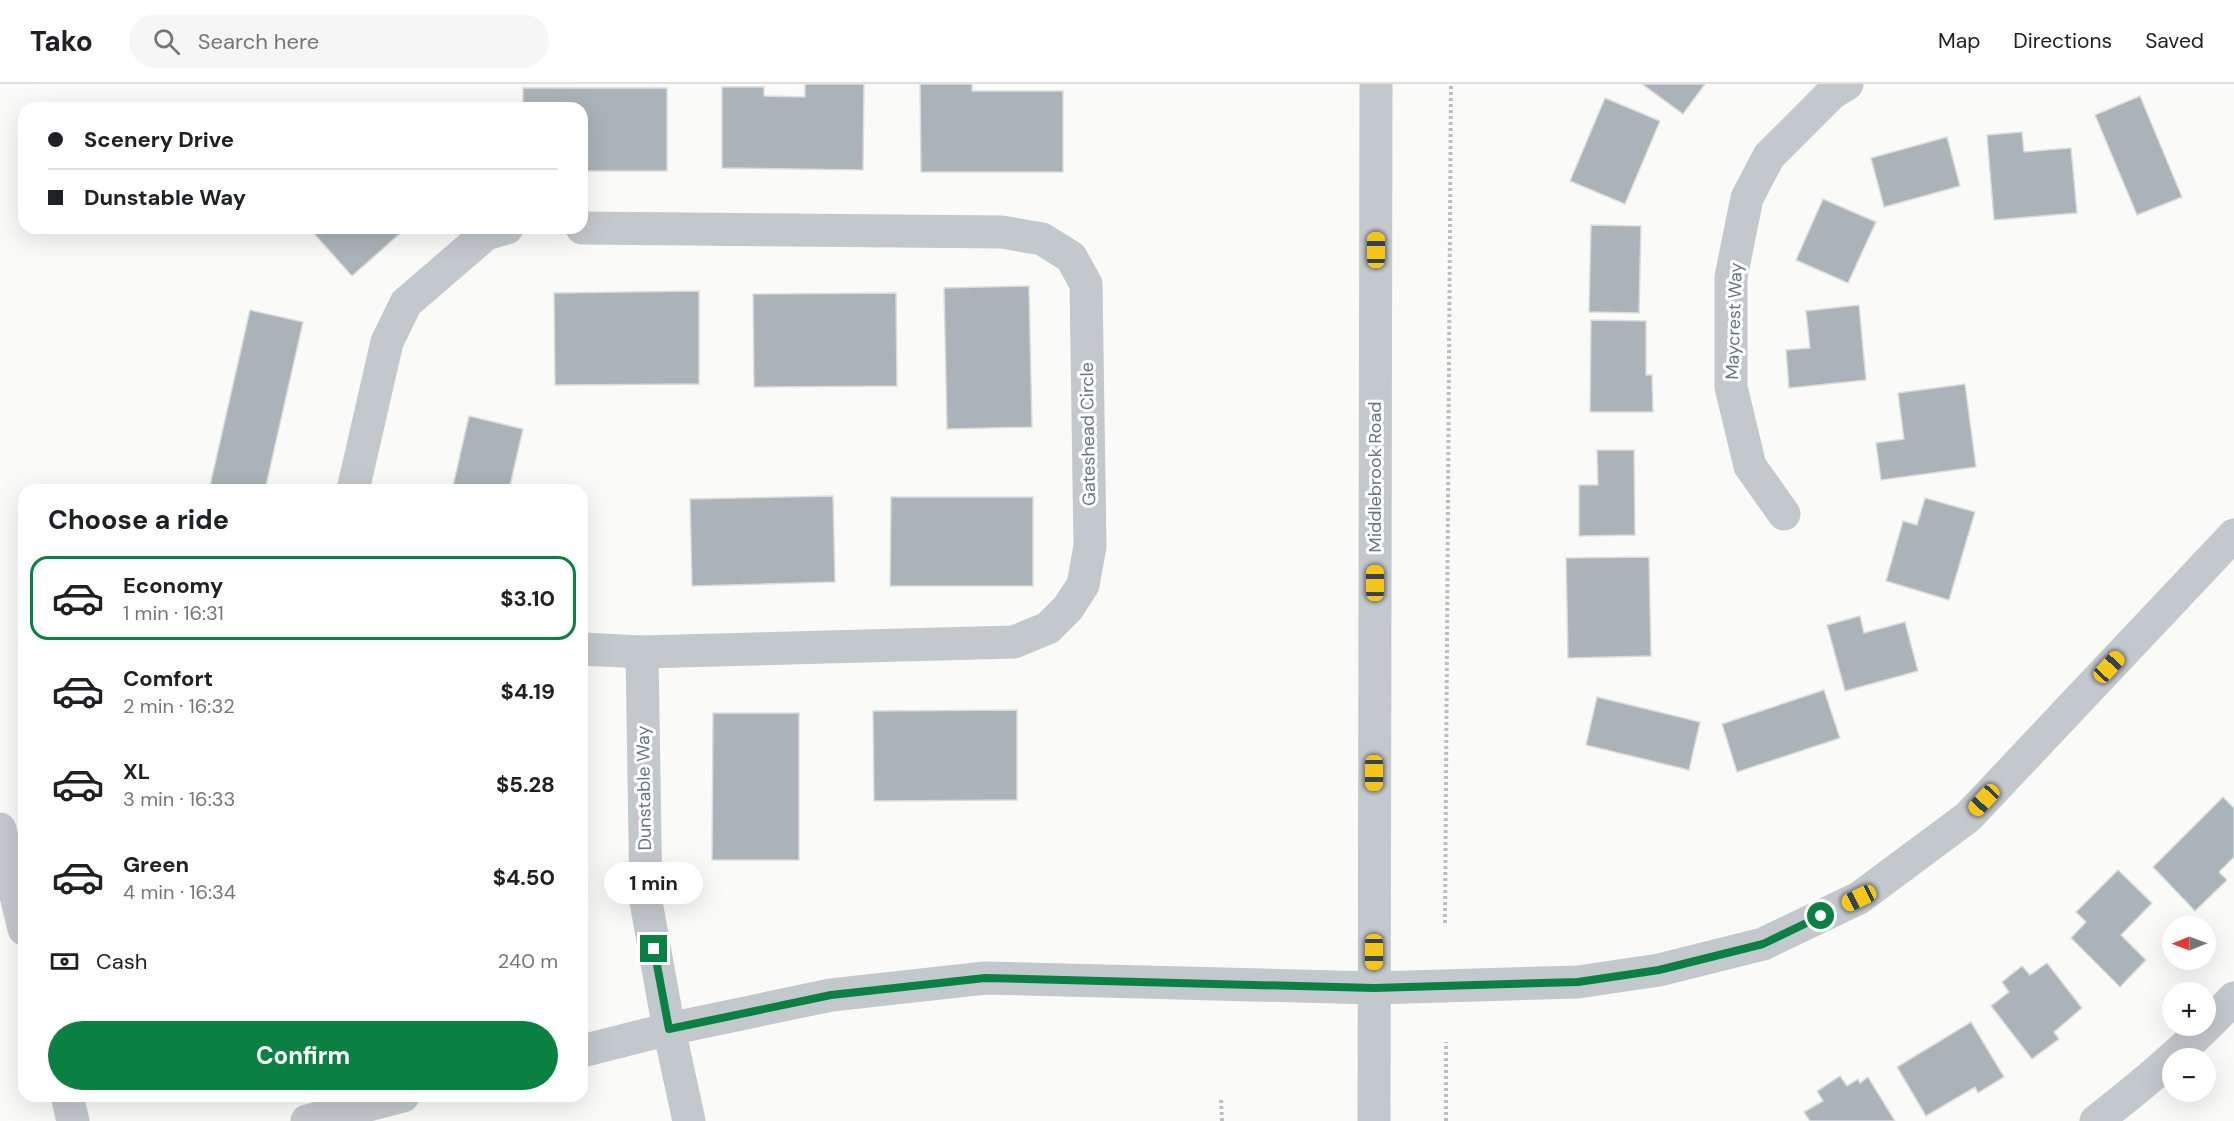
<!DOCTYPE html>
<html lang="en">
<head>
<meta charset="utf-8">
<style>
	:root { --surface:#fff; --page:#f6f6f6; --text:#202124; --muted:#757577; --line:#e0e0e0; --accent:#0b8043 }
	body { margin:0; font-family:"DM Sans",sans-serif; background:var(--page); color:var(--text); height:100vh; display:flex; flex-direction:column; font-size:22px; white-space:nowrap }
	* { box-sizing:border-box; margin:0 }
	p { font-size:20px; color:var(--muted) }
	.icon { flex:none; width:33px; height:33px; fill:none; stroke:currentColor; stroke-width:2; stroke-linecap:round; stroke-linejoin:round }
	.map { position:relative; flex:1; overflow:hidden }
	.details { position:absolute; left:18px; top:400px; width:570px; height:618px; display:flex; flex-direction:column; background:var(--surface); border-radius:18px; box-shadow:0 6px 24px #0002 }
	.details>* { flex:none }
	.top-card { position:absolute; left:18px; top:18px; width:570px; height:132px; border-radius:18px; box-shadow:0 6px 24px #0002; display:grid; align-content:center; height:132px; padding:0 30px; background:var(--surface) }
	.needle { width:39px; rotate:269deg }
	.controls { position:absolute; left:2162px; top:832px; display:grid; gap:12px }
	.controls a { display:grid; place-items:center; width:54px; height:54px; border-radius:50%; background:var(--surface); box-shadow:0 6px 24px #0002; font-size:30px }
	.end { position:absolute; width:27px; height:27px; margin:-14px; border:8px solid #0b8043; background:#fff; box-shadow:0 0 0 3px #fff }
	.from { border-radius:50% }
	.bubble { position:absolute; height:42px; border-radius:21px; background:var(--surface); box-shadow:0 6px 24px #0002; font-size:20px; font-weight:700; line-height:42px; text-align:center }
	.car { position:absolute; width:18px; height:36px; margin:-18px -9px; border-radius:8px; box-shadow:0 0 4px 2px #0007; background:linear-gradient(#f5c518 24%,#345 0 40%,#f5c518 0 76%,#345 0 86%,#f5c518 0) }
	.top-card b { display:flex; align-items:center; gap:21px; height:57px; font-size:22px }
	.top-card b+b { border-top:2px solid var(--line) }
	.top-card i { width:15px; height:15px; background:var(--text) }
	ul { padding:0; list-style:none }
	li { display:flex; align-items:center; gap:18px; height:84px; margin:0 12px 9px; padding:0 18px; border:3px solid transparent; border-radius:18px }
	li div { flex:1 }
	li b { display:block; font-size:22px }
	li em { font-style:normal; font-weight:700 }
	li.active { border-color:var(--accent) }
	li>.icon { width:54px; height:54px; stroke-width:1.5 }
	h2 { padding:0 30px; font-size:27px; line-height:72px }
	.pay { display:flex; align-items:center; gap:15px; height:66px; padding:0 30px; font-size:22px }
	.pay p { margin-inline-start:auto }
	.action { display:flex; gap:12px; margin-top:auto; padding:12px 30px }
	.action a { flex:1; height:69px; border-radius:36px; background:var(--accent); color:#fff; font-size:24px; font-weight:700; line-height:69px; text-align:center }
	header { display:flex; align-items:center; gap:36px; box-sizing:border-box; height:84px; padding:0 30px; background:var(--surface); border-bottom:2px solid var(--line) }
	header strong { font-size:28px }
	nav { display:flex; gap:33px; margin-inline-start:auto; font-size:21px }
	.search { width:420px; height:54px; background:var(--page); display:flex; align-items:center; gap:15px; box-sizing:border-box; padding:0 21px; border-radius:33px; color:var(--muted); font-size:22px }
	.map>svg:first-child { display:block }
</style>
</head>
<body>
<header>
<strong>Tako</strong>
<div class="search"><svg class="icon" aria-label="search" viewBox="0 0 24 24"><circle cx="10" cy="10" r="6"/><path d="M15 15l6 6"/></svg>Search here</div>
<nav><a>Map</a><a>Directions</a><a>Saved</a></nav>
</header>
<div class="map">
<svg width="2234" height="1037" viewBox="0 0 2234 1037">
	<rect width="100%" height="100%" fill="#fafaf8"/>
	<g fill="#aab3b9" stroke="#dcdcda" stroke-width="1.5">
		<polygon points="805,0 864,0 863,86 722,84 722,3 764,3 764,12 805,13"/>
		<polygon points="920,0 972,0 972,7 1063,7 1063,88 921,88"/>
		<polygon points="1642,0 1705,0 1683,30"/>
		<polygon points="523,4 667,4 667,87 582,87 582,24 523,24"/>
		<polygon points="2140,12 2182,113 2137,131 2095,31"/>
		<polygon points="1605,14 1660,37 1625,120 1570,97"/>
		<polygon points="2022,48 2024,68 2071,64 2077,129 1994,136 1987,51"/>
		<polygon points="1947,53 1960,102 1884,123 1871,74"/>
		<polygon points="1823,115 1876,138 1848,199 1796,176"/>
		<polygon points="1591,141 1641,142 1639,229 1589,228"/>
		<polygon points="309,144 406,144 352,192"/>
		<polygon points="1029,202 1032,343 947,345 944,204"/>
		<polygon points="699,207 699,300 555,301 554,209"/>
		<polygon points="896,209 897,302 754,303 753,210"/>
		<polygon points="1859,221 1866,296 1789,304 1786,266 1810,264 1806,227"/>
		<polygon points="250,226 303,238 265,406 209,406"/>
		<polygon points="1591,236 1646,237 1646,291 1652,291 1653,328 1590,328"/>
		<polygon points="1965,300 1976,383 1881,396 1876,359 1904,355 1898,309"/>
		<polygon points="469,332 523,345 509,406 452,406"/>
		<polygon points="1597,366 1634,366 1635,451 1579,452 1579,401 1598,401"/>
		<polygon points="833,412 835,498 692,502 690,415"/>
		<polygon points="891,413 1033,413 1033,502 890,502"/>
		<polygon points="1925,414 1975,428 1949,516 1886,497 1903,437 1917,441"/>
		<polygon points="1649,473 1651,572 1568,574 1566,474"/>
		<polygon points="1860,532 1864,549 1905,538 1918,587 1845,607 1827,541"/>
		<polygon points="1824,606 1840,654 1737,688 1722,640"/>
		<polygon points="1597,613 1700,638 1689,686 1586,661"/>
		<polygon points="1017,626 1017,716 874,717 873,627"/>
		<polygon points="713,629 799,629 799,776 712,776"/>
		<polygon points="2223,713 2234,724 2234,773 2219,788 2227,796 2195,827 2153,783"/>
		<polygon points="2118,786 2152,819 2121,851 2146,876 2120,903 2071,854 2086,838 2076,828"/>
		<polygon points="2047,879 2082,924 2054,948 2059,955 2032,975 1991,922 2009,908 2002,898 2022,882 2030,891"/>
		<polygon points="1971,938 2004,993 1978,1009 1975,1003 1926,1032 1897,983"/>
		<polygon points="1840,992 1847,1002 1858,995 1860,999 1868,993 1895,1037 1810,1037 1804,1028 1823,1017 1817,1007"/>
	</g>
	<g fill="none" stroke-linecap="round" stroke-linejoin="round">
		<g stroke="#bbbfc2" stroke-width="4" stroke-dasharray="3 3" stroke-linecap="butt">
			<polyline points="1445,839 1451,0"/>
			<polyline points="1221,1016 1222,1037"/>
			<polyline points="1446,1037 1446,958"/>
		</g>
		<g stroke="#c3c8cc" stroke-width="33">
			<polyline points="582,144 1002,148 1042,155 1071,173 1086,200 1090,462 1083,501 1068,524 1048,544 1014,558 642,568 582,565"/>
			<polyline points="353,406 387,258 406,219 486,150 507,144"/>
			<polyline points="1784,430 1750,382 1731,303 1731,193 1747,114 1769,72 1832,9 1847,0"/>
			<polyline points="642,568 646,818 669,945 689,1037"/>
			<polyline points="0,745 24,845"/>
			<polyline points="582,967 669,945 831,911 985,894 1374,904 1578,898 1659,886 1763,860 1859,814 1968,733 2234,451"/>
			<polyline points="67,1012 73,1037"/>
			<polyline points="307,1037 403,1012"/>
			<polyline points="1374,1037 1376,0"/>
			<path d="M2096,1037C2144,1000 2192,959 2234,914"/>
		</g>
	</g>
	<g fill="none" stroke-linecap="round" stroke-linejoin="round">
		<polyline stroke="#0b8043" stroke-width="8" points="654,865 669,945 831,911 985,894 1374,904 1578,898 1659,886 1763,860 1821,832"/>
	</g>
	<g text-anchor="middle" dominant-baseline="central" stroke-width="6" stroke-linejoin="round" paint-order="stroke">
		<g font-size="18" fill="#657683" stroke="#fff">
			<text transform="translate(1734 237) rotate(-88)">Maycrest Way</text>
			<text transform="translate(1088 350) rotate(-91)">Gateshead Circle</text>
			<text transform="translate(1375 393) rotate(-90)">Middlebrook Road</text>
			<text transform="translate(644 704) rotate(-91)">Dunstable Way</text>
		</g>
	</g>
</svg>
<div class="controls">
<a><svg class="needle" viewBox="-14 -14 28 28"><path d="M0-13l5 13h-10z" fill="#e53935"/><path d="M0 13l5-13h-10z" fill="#757577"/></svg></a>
<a>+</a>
<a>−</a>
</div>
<i class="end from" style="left:1821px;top:832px"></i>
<i class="end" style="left:654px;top:865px"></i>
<div class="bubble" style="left:604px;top:778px;width:99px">1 min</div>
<i class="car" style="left:1376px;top:166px;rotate:0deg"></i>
<i class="car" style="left:1375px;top:499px;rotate:0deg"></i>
<i class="car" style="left:2109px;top:583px;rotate:43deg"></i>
<i class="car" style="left:1374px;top:689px;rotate:180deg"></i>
<i class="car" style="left:1984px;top:716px;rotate:223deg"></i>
<i class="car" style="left:1859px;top:814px;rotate:244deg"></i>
<i class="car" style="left:1374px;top:868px;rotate:180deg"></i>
<div class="top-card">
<b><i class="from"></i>Scenery Drive</b>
<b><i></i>Dunstable Way</b>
</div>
<section class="details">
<h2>Choose a ride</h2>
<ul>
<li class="active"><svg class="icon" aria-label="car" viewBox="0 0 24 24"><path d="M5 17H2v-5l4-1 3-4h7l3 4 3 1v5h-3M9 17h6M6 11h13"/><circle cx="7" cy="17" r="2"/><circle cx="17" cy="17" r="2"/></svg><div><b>Economy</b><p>1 min · 16:31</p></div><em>$3.10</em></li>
<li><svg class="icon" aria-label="car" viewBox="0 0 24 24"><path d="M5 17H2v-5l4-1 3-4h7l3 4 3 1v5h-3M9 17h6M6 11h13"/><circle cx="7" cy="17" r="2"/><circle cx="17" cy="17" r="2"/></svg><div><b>Comfort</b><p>2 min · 16:32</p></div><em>$4.19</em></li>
<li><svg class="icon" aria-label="car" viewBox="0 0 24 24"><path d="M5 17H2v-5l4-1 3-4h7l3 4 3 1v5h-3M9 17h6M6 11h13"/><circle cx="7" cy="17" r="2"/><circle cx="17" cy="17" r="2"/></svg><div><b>XL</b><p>3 min · 16:33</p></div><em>$5.28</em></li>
<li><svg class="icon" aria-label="car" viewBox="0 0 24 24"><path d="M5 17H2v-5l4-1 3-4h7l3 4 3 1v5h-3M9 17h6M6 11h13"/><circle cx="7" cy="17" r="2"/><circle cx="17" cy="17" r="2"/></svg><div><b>Green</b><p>4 min · 16:34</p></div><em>$4.50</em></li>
</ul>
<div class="pay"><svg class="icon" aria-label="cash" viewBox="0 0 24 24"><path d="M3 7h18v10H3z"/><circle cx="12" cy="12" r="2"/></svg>Cash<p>240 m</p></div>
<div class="action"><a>Confirm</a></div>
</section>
</div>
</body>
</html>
